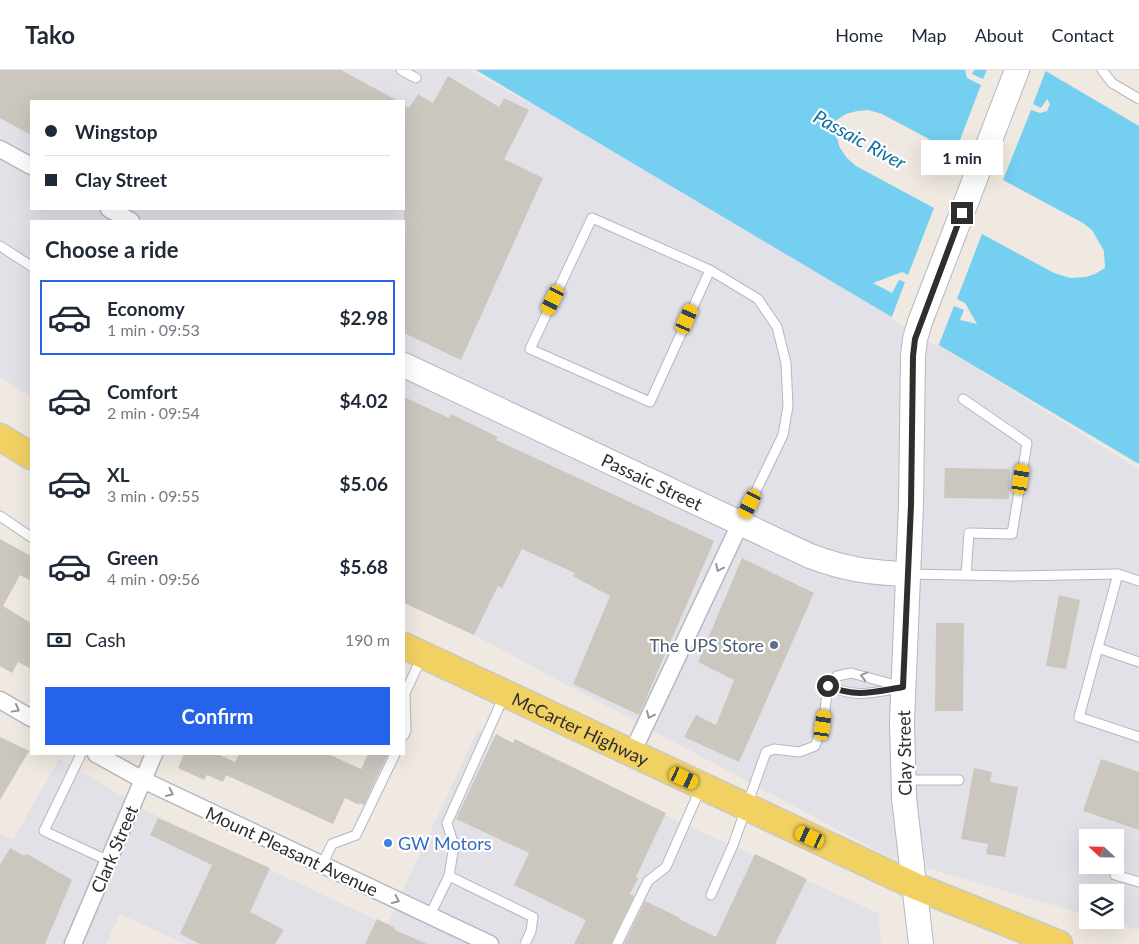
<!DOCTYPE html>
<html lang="en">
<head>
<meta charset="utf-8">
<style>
	:root { --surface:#fff; --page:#f6f6f7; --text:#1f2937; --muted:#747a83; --line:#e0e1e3; --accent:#2563eb }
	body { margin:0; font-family:Lato,sans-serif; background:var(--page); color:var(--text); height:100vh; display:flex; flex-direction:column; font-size:19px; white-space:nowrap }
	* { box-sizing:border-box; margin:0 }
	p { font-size:16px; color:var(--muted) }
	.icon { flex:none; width:28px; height:28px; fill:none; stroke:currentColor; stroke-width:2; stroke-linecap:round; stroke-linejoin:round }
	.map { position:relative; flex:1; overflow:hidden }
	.details { position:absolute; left:30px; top:150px; width:375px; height:535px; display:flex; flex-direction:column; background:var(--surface); border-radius:0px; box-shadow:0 5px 20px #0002 }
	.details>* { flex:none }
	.top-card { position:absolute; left:30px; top:30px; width:375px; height:110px; border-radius:0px; box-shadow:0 5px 20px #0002; display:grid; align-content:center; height:110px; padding:0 15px; background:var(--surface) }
	.needle { width:32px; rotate:292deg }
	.tools { position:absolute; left:1079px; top:759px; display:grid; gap:10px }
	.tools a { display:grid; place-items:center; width:45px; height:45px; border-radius:0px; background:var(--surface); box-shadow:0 5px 20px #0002; font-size:25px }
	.end { position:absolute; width:22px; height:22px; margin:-11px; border:6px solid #2e2e2e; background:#fff; box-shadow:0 0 0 2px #fff }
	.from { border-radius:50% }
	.bubble { position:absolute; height:35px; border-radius:0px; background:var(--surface); box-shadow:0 5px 20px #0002; font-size:16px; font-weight:700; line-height:35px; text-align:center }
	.car { position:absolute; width:15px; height:30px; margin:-15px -8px; border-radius:6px; box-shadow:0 0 4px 1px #0007; background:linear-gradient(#f5c518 24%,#345 0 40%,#f5c518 0 76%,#345 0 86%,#f5c518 0) }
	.top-card b { display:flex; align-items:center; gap:18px; height:48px; font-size:19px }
	.top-card b+b { border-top:1px solid var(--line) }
	.top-card i { width:12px; height:12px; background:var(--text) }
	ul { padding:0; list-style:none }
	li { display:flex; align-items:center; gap:15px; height:75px; margin:0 10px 8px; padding:0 5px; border:2px solid transparent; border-radius:0px }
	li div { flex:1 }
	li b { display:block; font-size:19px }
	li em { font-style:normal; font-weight:700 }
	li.active { border-color:var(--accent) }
	li>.icon { width:45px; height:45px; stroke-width:1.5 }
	h2 { padding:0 15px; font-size:22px; line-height:60px }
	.pay { display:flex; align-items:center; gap:12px; height:55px; padding:0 15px; font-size:19px }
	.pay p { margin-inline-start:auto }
	.primary-button { display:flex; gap:10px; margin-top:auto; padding:10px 15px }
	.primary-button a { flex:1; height:58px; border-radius:0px; background:var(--accent); color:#fff; font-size:20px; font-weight:700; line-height:58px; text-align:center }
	header { display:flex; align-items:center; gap:30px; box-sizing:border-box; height:70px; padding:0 25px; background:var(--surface); border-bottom:1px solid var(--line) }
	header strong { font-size:24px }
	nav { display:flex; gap:28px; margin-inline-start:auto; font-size:18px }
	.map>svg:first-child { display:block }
</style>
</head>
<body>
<header>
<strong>Tako</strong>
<nav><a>Home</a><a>Map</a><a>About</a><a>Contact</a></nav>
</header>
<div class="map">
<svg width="1139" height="874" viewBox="0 0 1139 874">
	<rect width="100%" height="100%" fill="#efe9e1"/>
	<g fill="#e3e1e8" fill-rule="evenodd">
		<path d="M0,0H468L577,58L914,259L1139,400V860L1104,850H1115V822H1088L1087,845L889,787L474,565L404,532V151H31V327L0,307ZM31,31H404V139H31ZM1088,768H1115V795H1088Z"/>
		<polygon points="478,659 878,843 882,874 185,874 120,844 106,874 0,874 0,763 13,770 59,689 151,743 387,855"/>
	</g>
	<polygon fill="#75cff0" points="476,0 1044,0 1139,56 1139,394"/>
	<polygon fill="#efe9e1" points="965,0 974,0 972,4 983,9 987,0 1046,0 1033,34 1041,38 1047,29 1050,34 1047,41 1040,43 1031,40 1003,110 1083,153 1092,160 1104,181 1105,198 1095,204 1086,207 1070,208 1054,203 982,164 957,229 965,233 977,254 960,250 964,240 954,236 938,277 891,249 905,212 899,210 892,223 873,213 902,202 908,205 934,138 856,96 847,88 840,78 835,62 835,51 846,44 857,41 868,40 882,44 955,83 981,15 967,8"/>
	<g fill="#cbc7bf">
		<polygon points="0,0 341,0 398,31 31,31 31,65 0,48"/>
		<polygon points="448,6 499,37 504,28 529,40 504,89 543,108 461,290 404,263 404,35 409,38 418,24 433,33"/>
		<polygon points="404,327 449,348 451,344 498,367 496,370 714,471 639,645 573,614 610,526 573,506 575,503 522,479 502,518 498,516 474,565 404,533"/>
		<polygon points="945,398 1010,399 1009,429 944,428"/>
		<polygon points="0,469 31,486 31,511 20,505 3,536 31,553 31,599 18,592 12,603 0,596"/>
		<polygon points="742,488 814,523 739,692 684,667 696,645 716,655 734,610 698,592"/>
		<polygon points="1059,525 1080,530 1066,599 1046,596"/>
		<polygon points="936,553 964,553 963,641 935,641"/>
		<polygon points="496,664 513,673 515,669 666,743 636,807 638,808 630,824 634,826 611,874 574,874 586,850 514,815 529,783 456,749"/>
		<polygon points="0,667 29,681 0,730"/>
		<polygon points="184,684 217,684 235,692 239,684 328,684 361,699 368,684 388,684 364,735 359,733 359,735 345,728 333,754 226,705 223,712 207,705 204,710 178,698"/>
		<polygon points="1101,689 1139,702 1139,760 1083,741"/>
		<polygon points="974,698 992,702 990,712 1018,717 1005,787 986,784 988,774 961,769"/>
		<polygon points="158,748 270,798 250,842 284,860 275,874 200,874 180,864 212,795 150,765"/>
		<polygon points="10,778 24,786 27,784 72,810 45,874 0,874 0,795"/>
		<polygon points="755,784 807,809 775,874 624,874 645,831 680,848 679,849 716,867"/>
		<polygon points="377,849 395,858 395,860 427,874 365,874"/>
	</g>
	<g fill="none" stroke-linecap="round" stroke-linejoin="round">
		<g stroke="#b4b7c1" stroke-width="11">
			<g id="service">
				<polyline points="401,0 416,8"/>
				<polyline points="1102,0 1112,13 1139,29"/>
				<polyline points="0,176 31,196"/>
				<polyline points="710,200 650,332 530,279 592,148 710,200 758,229 777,257 786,293 788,336 783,365 741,452"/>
				<polyline points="963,329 1027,373 1012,464 969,463 966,505"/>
				<polyline points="0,446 31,467"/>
				<polyline points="908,504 1012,506 1118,504"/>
				<polyline points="1139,511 1118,504 1079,647 1139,667"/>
				<polyline points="1098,578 1139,592"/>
				<path d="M828,616C857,628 871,623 901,618"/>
				<polyline points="504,626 447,753 454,776 449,806 533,847 531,861 525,874"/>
				<polyline points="404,665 406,661 405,623 422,587"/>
				<polyline points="81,684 44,761 109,791"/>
				<polyline points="906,710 959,710"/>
				<polyline points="322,795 332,774 356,765 395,684"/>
				<polyline points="1115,805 1139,812"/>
				<polyline points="711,825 733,775 766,682 774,679 799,682 815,676 823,655 828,616 837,606 851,603 903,617"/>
				<polyline points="430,845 449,806"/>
				<polyline points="617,874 648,811 666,797 701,717"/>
			</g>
		</g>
		<g stroke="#b4b7c1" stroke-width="19">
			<g id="minor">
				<polyline points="0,79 31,96"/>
				<polyline points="109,139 131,151"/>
				<polyline points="0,630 31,648"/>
				<polyline points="632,683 740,454"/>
				<polyline points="96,684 143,710 490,874"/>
				<polyline points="73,874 154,684"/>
			</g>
		</g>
		<g stroke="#b4b7c1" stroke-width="26">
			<g id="secondary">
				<path id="s1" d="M404,295L810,486C845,499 870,503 907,504"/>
				<polyline points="921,874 904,728 902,652 911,435 913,286 915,269 920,252 1017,0"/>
			</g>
		</g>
		<g stroke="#c9c9c9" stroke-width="29">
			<g id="primary">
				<polyline points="0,367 31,386"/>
				<path id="s2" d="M404,576L915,816L1059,874"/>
			</g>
		</g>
		<use href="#service" stroke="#fff" stroke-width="9"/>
		<use href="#minor" stroke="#fff" stroke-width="16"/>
		<use href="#secondary" stroke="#fff" stroke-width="24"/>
		<use href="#primary" stroke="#f2d163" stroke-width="26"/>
	</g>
	<defs><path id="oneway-chevron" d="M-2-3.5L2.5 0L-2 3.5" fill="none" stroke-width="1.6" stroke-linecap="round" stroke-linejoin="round" transform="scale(1.25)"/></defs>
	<g stroke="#969696">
		<use href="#oneway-chevron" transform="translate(719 498) rotate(115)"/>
		<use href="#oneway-chevron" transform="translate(864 606) rotate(-165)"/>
		<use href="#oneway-chevron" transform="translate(16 639) rotate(29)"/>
		<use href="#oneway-chevron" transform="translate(650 645) rotate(115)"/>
		<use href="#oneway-chevron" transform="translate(170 723) rotate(25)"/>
		<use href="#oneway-chevron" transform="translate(396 830) rotate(25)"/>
	</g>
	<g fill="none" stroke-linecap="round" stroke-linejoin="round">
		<path stroke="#2e2e2e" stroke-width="6" d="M828,616C857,628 873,622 903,617L911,435L913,286L915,269L962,143"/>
	</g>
	<circle fill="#5c6f8a" stroke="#fff" stroke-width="2" cx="774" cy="575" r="5"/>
	<circle fill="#3f7fe0" stroke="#fff" stroke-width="2" cx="388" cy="773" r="5"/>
	<g text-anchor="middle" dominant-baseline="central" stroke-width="4.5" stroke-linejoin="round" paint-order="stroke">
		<g font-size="18" fill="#2e2e2e" stroke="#fff">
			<text stroke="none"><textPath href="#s1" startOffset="274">Passaic Street</textPath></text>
			<text stroke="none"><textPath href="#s2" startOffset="195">McCarter Highway</textPath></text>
			<text transform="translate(904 683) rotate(-91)">Clay Street</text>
			<text transform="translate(114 779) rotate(-67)">Clark Street</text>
			<text transform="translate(292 781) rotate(25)">Mount Pleasant Avenue</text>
		</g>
		<g font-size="18" fill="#4e5e75" stroke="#fff" text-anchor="end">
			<text x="764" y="575">The UPS Store</text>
		</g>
		<g font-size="18" fill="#366cbe" stroke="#fff" text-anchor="start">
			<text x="398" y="773">GW Motors</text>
		</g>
		<g font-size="19" font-style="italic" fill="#0d6fa3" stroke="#fff">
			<text transform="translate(860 69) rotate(29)">Passaic River</text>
		</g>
	</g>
</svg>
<div class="tools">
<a><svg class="needle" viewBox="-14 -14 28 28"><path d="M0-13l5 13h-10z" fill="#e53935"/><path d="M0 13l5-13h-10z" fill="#747a83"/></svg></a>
<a><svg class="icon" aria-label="layers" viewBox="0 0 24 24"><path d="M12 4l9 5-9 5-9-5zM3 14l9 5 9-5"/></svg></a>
</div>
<i class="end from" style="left:828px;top:616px"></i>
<i class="end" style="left:962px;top:143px"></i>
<div class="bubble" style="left:921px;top:70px;width:82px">1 min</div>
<i class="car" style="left:553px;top:230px;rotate:206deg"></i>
<i class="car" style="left:687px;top:249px;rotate:24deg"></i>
<i class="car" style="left:1021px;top:409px;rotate:9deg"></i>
<i class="car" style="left:750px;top:434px;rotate:206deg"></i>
<i class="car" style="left:823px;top:655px;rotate:8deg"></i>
<i class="car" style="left:684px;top:708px;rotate:115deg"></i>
<i class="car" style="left:810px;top:767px;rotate:295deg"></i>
<div class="top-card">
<b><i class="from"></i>Wingstop</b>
<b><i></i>Clay Street</b>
</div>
<section class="details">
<h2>Choose a ride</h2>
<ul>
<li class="active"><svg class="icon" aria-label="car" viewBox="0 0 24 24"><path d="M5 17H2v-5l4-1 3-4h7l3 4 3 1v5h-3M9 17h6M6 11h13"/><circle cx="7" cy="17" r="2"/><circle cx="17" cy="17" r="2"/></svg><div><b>Economy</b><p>1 min · 09:53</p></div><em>$2.98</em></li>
<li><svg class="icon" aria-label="car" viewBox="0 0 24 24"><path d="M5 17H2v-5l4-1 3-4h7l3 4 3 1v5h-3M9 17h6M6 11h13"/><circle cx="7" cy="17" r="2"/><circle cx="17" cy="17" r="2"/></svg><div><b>Comfort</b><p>2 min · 09:54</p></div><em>$4.02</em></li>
<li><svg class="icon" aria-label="car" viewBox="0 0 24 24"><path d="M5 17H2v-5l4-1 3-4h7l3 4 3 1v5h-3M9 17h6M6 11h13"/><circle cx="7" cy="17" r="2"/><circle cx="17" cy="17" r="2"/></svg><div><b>XL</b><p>3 min · 09:55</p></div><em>$5.06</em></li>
<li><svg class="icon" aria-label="car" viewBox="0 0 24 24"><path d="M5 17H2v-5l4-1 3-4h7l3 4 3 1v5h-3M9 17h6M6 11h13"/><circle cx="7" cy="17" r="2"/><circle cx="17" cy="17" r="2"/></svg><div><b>Green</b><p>4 min · 09:56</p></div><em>$5.68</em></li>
</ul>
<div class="pay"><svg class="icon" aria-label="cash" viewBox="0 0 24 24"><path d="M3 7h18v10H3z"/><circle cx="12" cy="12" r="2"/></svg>Cash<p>190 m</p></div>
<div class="primary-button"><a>Confirm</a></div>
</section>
</div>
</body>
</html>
